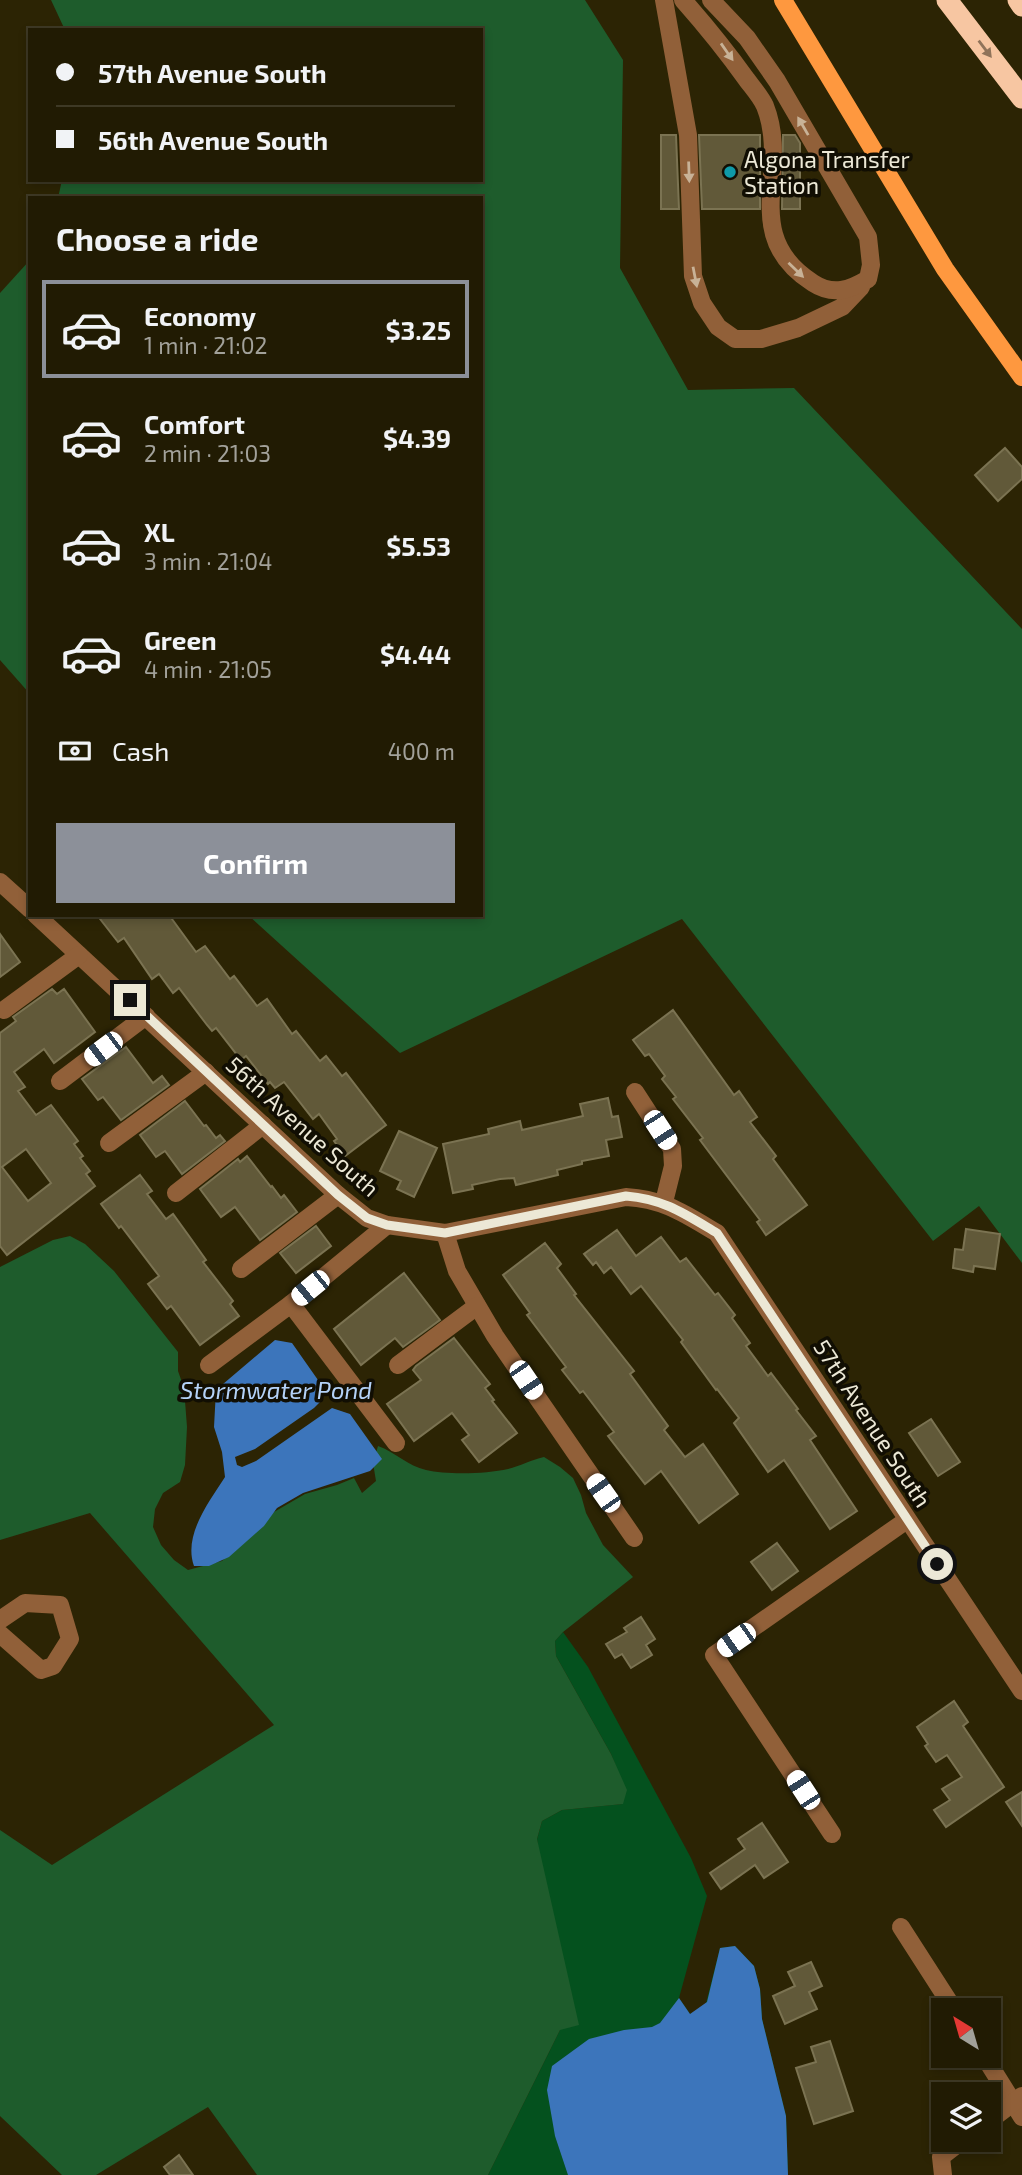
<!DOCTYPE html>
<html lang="en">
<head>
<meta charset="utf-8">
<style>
	:root { --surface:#211b03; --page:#2d2812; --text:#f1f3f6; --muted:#a2a19a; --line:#3e3925; --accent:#8c9099 }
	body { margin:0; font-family:"Exo 2",sans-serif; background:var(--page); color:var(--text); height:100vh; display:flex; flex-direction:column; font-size:26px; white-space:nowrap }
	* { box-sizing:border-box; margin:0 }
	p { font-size:23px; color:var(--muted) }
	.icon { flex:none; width:38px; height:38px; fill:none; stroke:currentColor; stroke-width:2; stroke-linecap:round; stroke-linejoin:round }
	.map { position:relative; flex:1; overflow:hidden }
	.sheet { position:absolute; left:28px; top:196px; width:455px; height:721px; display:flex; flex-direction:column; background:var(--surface); border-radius:0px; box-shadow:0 4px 10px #0003,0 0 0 2px var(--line) }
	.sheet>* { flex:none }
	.hud { position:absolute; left:28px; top:28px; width:455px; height:154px; border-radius:0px; box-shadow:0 4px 10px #0003,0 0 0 2px var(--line); display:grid; align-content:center; height:154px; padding:0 28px; background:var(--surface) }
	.needle { width:46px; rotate:323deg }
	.tools { position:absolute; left:931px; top:1998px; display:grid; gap:14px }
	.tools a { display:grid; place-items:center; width:70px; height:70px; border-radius:0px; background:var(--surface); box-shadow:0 4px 10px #0003,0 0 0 2px var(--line); font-size:35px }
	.end { position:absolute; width:32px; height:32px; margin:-16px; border:9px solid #ece8d6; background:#111; box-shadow:0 0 0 4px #111 }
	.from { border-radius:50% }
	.car { position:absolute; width:21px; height:42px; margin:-21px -10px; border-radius:9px; box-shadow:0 0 5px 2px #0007; background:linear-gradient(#fff 24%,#345 0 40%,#fff 0 76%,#345 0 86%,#fff 0) }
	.hud b { display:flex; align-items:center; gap:24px; height:66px; font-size:26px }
	.hud b+b { border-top:2px solid var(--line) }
	.hud i { width:18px; height:18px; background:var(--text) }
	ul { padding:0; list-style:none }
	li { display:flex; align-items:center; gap:21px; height:98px; margin:0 14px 10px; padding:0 14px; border:4px solid transparent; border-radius:0px }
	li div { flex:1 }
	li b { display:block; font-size:26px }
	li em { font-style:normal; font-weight:700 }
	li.current { border-color:var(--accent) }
	li>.icon { width:63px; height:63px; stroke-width:1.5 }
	h2 { padding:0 28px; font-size:32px; line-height:84px }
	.pay { display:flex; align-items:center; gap:18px; height:77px; padding:0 28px; font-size:26px }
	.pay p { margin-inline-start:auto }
	.action { display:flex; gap:14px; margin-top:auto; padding:14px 28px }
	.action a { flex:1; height:80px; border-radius:0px; background:var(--accent); color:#fff; font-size:28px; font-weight:700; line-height:80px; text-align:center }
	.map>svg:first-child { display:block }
</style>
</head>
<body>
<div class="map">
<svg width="1022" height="2175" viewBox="0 0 1022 2175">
	<rect width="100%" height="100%" fill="#2c2404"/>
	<polygon fill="#04511e" points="563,1632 588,1667 691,1858 707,1896 679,1998 690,2014 705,2007 720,1948 735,1946 754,1966 760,1989 762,2019 786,2116 788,2175 488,2175 560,2030 537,1839 542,1821 562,1810 622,1804 626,1791 611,1754 556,1656 555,1641"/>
	<g fill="#1e5c2c">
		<polygon points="51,0 585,0 623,60 620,268 688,390 794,388 1022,629 1022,1263 979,1206 933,1241 682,919 400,1053 248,915 481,915 481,198 58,198 62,180 481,180 481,30 65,30"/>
		<polygon points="30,260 30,694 0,660 0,293"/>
		<path d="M70,1236L85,1244L114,1271L178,1352V1371L184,1388L187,1427L185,1465L180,1482L163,1493L155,1509L153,1527L161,1545L174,1560L188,1570L222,1561L274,1512L305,1494L337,1485L354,1478L362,1493L376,1481L373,1463L378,1446C395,1452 408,1466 426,1470C447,1475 486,1474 508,1469C520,1466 531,1460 544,1457L560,1467L573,1478L581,1495L586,1513L603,1545L633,1577L563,1632L555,1641L556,1656L611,1754L627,1790L623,1804L562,1810L542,1821L537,1839L579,2025L560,2030L488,2175H257L208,2107L96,2175H62L0,2116V1830L52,1865L274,1725L90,1513L0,1540V1267L53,1240Z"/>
	</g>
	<g fill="#3c75bb">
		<path d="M275,1340L292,1343L325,1390L322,1400L314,1408L255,1449L235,1457L237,1465L242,1467L256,1461L332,1408L350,1414L382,1459L370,1471L303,1493L277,1508L264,1526L229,1557L209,1566H194C183,1535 209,1502 225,1477L222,1452L214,1427L216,1390Z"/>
		<polygon points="735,1946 754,1966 760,1989 762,2019 786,2116 788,2175 568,2175 555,2136 547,2090 552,2066 589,2039 624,2030 652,2027 660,2023 679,1998 690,2014 707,2002 720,1948"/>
	</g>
	<g fill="#615939" stroke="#7b7352" stroke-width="2" fill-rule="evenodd">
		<polygon points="661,135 676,135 679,209 661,209"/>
		<polygon points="699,135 760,135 760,209 702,209"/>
		<polygon points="783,135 795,135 800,143 800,209 782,209"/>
		<polygon points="1005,448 1022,467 1022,479 998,501 975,475"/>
		<polygon points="97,915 169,915 196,952 205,946 230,979 234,976 257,1006 267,999 292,1034 296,1031 320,1061 326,1056 342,1076 346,1073 386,1125 345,1156 334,1141 337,1139 319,1114 313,1119 284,1082 275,1088 270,1082 268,1084 246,1056 241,1060 216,1028 212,1031 207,1025 179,988 173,993 159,974 152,979 124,938 118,942"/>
		<polygon points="0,934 20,962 0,977"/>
		<path d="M52,989L57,994L64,989L95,1032L54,1063L44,1049L14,1072L25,1087L18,1091L36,1115L51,1105L78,1141L74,1144L83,1156L80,1158L90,1171L86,1174L95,1186L7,1255L0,1246V1033L16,1021L13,1017ZM26,1149L51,1183L28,1201L2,1167Z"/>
		<polygon points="673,1010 734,1095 739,1091 757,1117 750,1122 776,1156 773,1159 807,1205 766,1235 757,1222 760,1220 700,1140 703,1138 673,1099 676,1097 662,1079 665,1076 649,1054 645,1056 633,1040"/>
		<polygon points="126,1047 153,1083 162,1076 169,1085 121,1120 103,1097 98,1100 82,1079"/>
		<polygon points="608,1098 612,1117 618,1116 622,1137 606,1140 609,1156 582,1161 582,1164 557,1170 558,1175 516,1185 514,1178 500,1179 472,1185 473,1189 453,1193 443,1144 489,1134 488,1129 520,1121 522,1130 583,1116 580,1104"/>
		<polygon points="185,1101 204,1126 206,1125 216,1138 220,1135 225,1141 182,1174 165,1151 156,1157 140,1135"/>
		<polygon points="399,1131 437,1148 414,1197 397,1189 401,1181 380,1171"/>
		<polygon points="247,1156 271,1187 272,1186 281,1198 284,1195 297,1212 260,1240 235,1207 221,1217 200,1189 238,1159 240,1162"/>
		<polygon points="140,1175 152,1191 147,1194 166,1219 173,1214 189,1236 206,1260 203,1262 233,1301 230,1304 239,1316 200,1345 171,1306 167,1309 148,1284 159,1276 121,1226 119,1228 101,1204"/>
		<polygon points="316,1226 331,1246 296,1273 280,1253"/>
		<polygon points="966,1229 1000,1234 995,1269 974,1266 973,1272 953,1268 955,1249 963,1250"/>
		<polygon points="617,1230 636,1256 661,1237 680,1262 686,1258 715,1295 718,1293 735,1315 732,1318 750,1343 746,1346 768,1376 771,1373 798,1409 796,1410 816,1436 810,1440 857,1511 830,1529 784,1460 768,1472 734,1423 739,1418 717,1389 716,1390 681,1342 683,1340 641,1286 631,1294 611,1267 604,1273 596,1262 593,1265 584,1254"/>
		<polygon points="545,1243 561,1264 557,1268 576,1294 574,1295 634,1371 630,1374 668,1426 664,1430 685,1457 703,1444 738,1494 699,1523 661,1471 645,1484 608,1436 614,1432 583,1391 580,1393 562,1370 566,1367 527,1315 530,1313 503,1275"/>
		<polygon points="404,1273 440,1320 403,1347 395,1338 361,1365 334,1329"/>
		<polygon points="454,1338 490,1384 485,1388 494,1400 492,1401 517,1433 479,1462 462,1440 469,1435 452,1413 414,1441 387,1404 421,1380 413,1370 416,1366"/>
		<polygon points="931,1419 960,1462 938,1476 909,1433"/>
		<polygon points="777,1543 798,1571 772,1590 751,1562"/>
		<polygon points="641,1617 655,1639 646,1645 652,1655 631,1668 622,1654 615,1658 606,1644 627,1632 624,1628"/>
		<polygon points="954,1701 968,1722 963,1726 1004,1787 946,1827 934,1810 950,1800 942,1789 962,1777 947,1755 936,1762 925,1746 928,1744 917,1727"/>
		<polygon points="1022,1792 1022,1826 1006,1802"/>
		<polygon points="762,1823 788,1862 764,1878 755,1865 721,1889 710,1873 745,1849 738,1839"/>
		<polygon points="811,1962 822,1986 809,1992 817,2009 785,2024 773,1996 795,1986 788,1972"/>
		<polygon points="830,2041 853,2111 814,2124 796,2068 816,2062 811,2047"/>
		<polygon points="179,2155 193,2175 170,2175 164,2167"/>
	</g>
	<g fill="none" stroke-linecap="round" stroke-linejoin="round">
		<g stroke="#916039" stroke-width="18">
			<polyline points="664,0 688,135 693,276 702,303 718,327 735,339 761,339 798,328 842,307 861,287"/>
			<path d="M683,0C706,26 727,52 747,80C753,88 761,97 765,106C791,171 738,235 813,283C833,296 850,290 868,279L871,265L868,237L777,81L747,38L711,0"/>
			<polyline points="0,882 30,909"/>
			<path d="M36,915L338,1195L367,1218L387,1225L445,1233L626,1197C664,1199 685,1214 717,1233L1022,1691"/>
			<polyline points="4,1010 79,955"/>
			<polyline points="60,1081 146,1016"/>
			<polyline points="635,1092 672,1149 673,1166 664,1202"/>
			<polyline points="109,1143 206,1072"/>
			<polyline points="176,1193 263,1125"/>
			<polyline points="445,1233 457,1271 495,1336 634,1538"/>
			<polyline points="241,1269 338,1195"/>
			<polyline points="291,1304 396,1443"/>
			<polyline points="209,1365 291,1304 387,1225"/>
			<polyline points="398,1365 477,1306"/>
			<polyline points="0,1620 25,1603 60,1605 70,1639 53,1666 41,1670 0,1634"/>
			<polyline points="832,1834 714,1655 907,1520"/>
			<polyline points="901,1927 955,2011"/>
			<polyline points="984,2056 1022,2117"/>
			<polyline points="989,2121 1022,2096"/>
			<polyline points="943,2175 941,2157 963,2140"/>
		</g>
		<polyline stroke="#fe983f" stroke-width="18" points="783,0 945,269 1022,377"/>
		<g stroke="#f7c6a2" stroke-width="21">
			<polyline points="947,0 1022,98"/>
			<polyline points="1018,0 1022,6"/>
		</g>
	</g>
	<defs><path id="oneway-solid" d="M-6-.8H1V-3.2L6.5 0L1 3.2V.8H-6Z" transform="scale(1.75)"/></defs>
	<use fill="#90735a" href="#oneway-solid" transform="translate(985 49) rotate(53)"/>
	<g fill="#c8b297">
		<use href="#oneway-solid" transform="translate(727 52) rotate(55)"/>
		<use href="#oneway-solid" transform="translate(803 126) rotate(-120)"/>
		<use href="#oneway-solid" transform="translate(689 172) rotate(88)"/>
		<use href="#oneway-solid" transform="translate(796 270) rotate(44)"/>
		<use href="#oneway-solid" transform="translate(695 277) rotate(79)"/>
	</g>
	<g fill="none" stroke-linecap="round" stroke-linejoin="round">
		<path stroke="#ece8d6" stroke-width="9" d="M130,1000L338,1195L367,1218L387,1225L445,1233L626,1196C664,1199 685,1214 717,1233L937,1564"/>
	</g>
	<circle fill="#0f9aa8" stroke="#110e03" stroke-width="2.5" cx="730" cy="172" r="7"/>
	<g text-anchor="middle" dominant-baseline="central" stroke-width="7" stroke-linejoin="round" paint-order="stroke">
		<g font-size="23" fill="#ece8d6" stroke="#110e03" text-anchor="start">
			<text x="744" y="159">Algona Transfer<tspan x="744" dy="26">Station</tspan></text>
		</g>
		<g font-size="23" fill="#ece8d6" stroke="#110e03">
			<text transform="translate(303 1126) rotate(42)">56th Avenue South</text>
			<text transform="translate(873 1423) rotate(57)">57th Avenue South</text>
		</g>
		<g font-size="24" font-style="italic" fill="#b4d2f8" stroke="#110e03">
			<text x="276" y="1389">Stormwater Pond</text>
		</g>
	</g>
</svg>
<div class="tools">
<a><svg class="needle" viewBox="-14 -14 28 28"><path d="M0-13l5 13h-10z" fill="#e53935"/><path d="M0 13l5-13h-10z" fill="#a2a19a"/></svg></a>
<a><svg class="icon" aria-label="layers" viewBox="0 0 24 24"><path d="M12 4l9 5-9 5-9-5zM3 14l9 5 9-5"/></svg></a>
</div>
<i class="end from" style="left:937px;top:1564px"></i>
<i class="end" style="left:130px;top:1000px"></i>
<i class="car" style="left:103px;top:1049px;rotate:233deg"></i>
<i class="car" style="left:660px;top:1130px;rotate:147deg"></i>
<i class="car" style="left:310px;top:1288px;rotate:231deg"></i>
<i class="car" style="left:526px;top:1380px;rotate:146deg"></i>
<i class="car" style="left:603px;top:1493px;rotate:325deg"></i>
<i class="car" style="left:736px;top:1640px;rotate:235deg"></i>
<i class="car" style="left:803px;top:1790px;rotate:327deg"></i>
<div class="hud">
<b><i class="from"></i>57th Avenue South</b>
<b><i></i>56th Avenue South</b>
</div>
<section class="sheet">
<h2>Choose a ride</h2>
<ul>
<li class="current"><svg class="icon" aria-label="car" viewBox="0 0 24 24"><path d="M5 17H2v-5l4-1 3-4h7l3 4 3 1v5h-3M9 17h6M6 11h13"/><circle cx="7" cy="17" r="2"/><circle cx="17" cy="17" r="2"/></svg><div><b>Economy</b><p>1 min · 21:02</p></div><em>$3.25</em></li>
<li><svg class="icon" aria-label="car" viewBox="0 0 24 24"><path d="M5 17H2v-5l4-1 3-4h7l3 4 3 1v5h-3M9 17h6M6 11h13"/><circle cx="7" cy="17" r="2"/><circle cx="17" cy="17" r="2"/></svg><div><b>Comfort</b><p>2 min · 21:03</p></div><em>$4.39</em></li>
<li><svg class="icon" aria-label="car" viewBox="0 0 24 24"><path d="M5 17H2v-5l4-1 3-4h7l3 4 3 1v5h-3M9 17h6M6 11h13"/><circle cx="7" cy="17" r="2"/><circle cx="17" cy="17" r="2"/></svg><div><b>XL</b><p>3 min · 21:04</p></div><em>$5.53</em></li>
<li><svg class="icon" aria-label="car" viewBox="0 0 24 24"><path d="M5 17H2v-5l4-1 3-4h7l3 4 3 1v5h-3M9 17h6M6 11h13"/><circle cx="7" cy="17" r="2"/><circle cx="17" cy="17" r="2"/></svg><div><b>Green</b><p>4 min · 21:05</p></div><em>$4.44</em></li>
</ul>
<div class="pay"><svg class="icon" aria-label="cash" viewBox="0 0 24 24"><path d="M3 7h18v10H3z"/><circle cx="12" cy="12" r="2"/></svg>Cash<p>400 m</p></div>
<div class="action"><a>Confirm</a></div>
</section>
</div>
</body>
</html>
